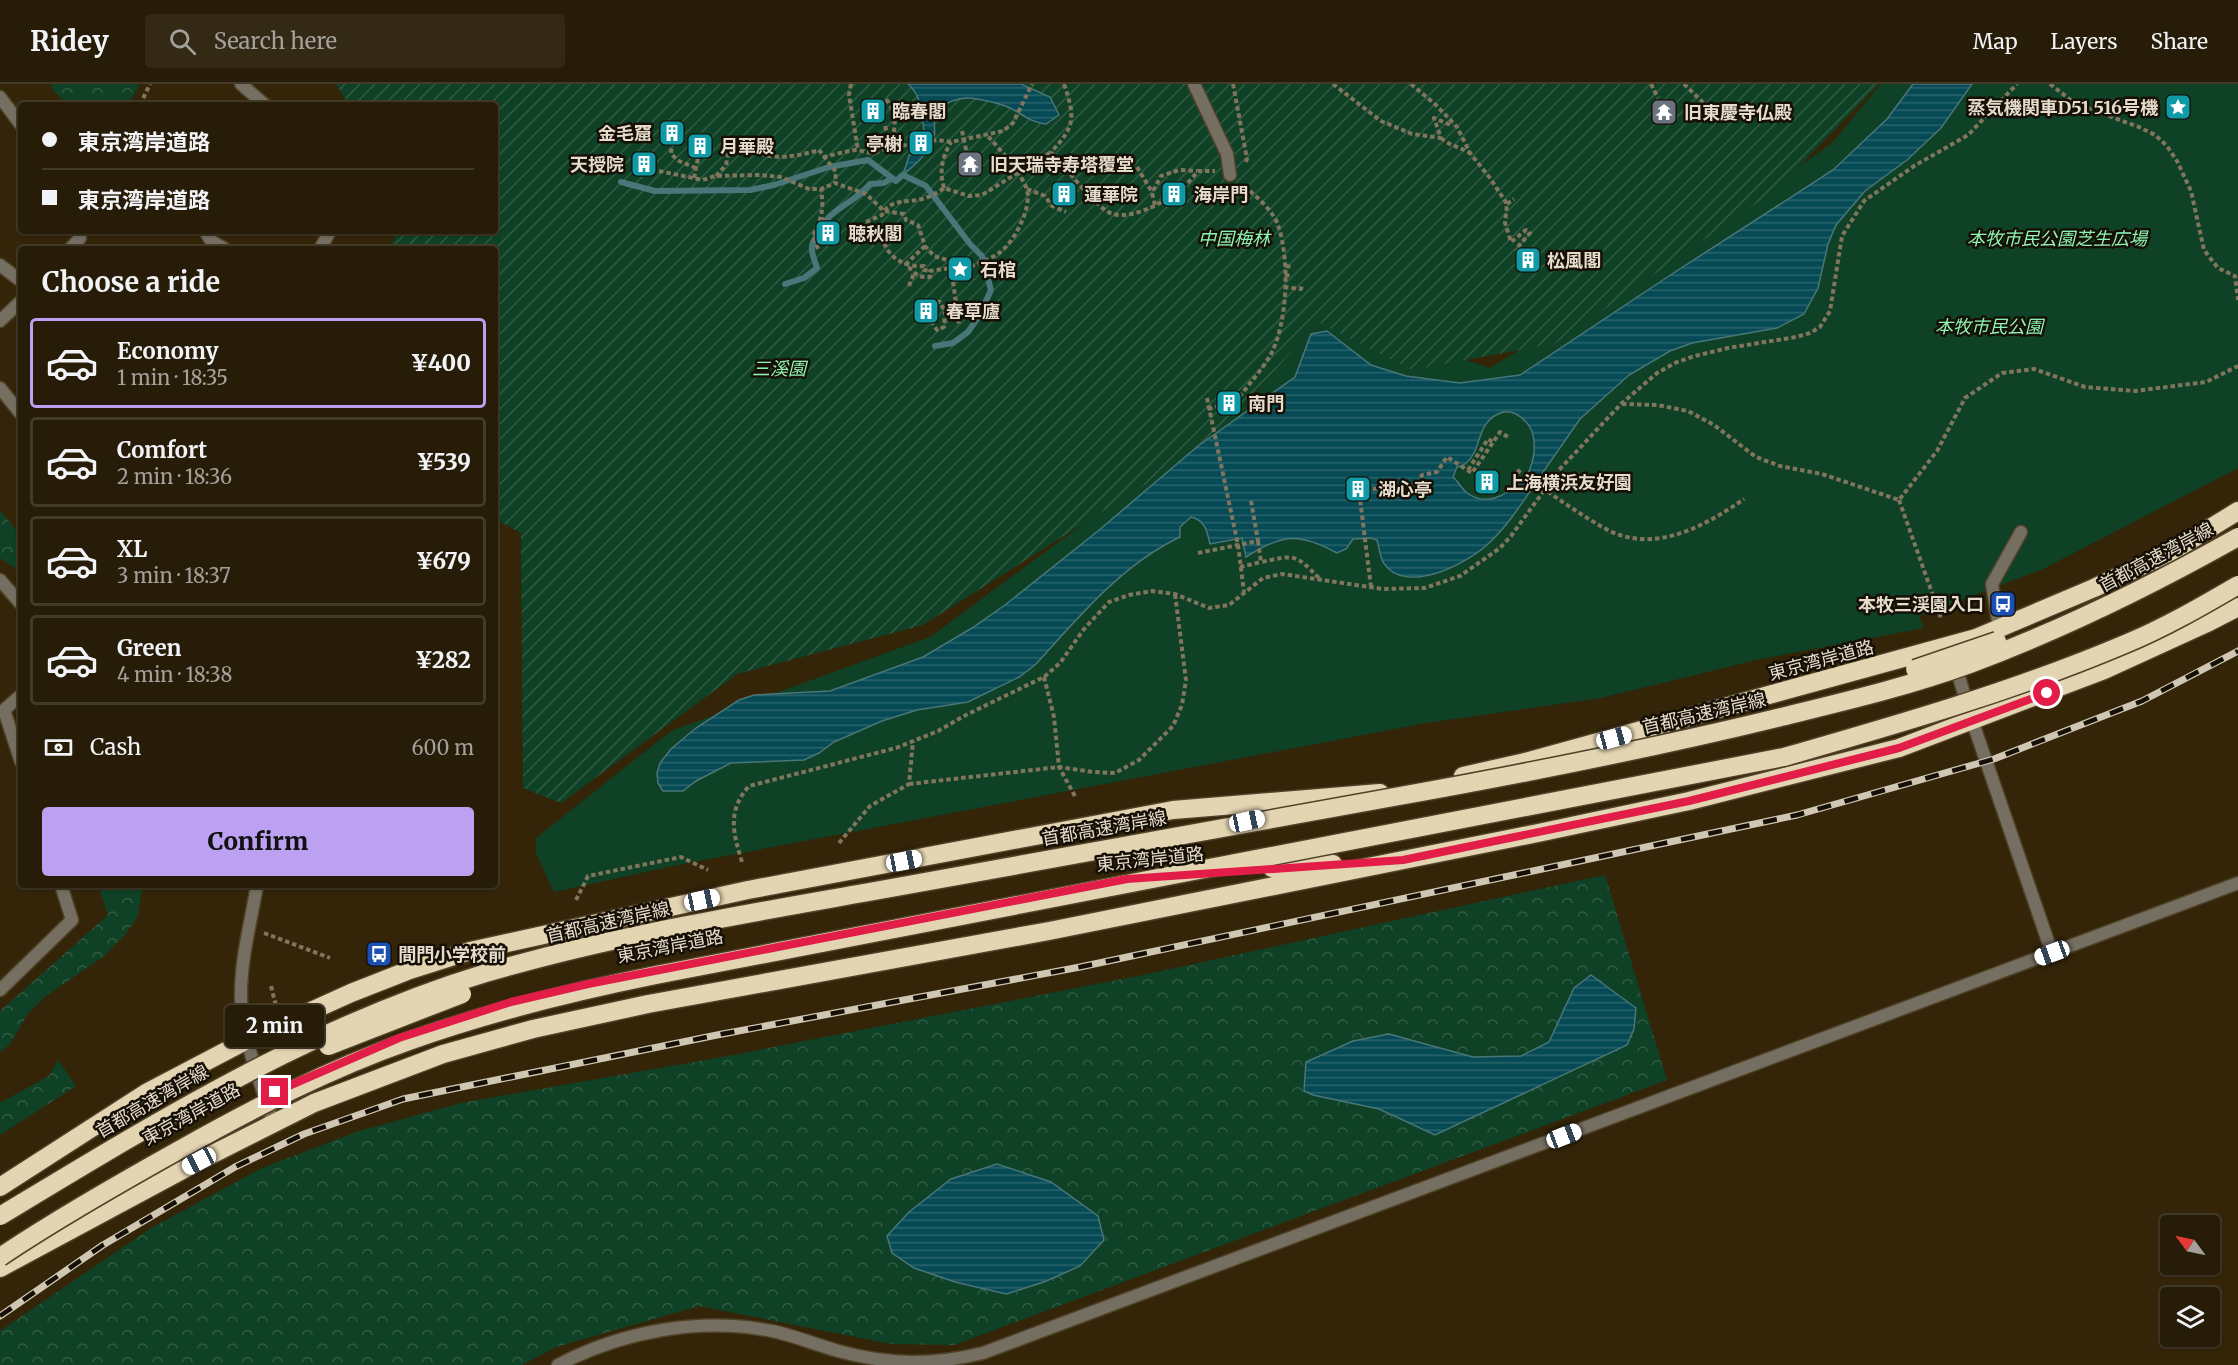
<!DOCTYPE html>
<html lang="en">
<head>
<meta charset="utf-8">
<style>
	:root { --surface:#271c07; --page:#332915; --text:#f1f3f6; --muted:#a4a19b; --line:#433a28; --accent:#bca0f2 }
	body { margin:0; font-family:Merriweather,"Noto Sans JP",serif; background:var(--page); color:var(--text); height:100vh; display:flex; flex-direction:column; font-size:22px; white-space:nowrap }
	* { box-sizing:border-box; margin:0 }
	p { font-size:20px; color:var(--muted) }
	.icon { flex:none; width:33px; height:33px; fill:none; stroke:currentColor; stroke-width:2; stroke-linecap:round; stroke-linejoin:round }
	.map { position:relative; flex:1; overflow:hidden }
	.drawer { position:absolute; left:18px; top:162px; width:480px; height:642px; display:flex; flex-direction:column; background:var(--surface); border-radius:6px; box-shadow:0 2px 4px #0004,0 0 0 2px var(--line) }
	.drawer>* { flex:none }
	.hud { position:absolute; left:18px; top:18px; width:480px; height:132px; border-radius:6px; box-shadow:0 2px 4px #0004,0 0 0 2px var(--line); display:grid; align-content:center; height:132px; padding:0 24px; background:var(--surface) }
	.needle { width:39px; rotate:303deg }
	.controls { position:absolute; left:2160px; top:1131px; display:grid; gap:12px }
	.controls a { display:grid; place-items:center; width:60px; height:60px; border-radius:6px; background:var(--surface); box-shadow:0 2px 4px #0004,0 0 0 2px var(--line); font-size:30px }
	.end { position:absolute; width:27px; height:27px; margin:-14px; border:8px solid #e11d48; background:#fff; box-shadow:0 0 0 3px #fff }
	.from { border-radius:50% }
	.bubble { position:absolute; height:42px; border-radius:6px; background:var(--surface); box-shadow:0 2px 4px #0004,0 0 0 2px var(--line); font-size:20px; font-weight:800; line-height:42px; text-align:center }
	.car { position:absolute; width:18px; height:36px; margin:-18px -9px; border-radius:8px; box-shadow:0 0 4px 2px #0007; background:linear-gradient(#fff 24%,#345 0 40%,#fff 0 76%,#345 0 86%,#fff 0) }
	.hud b { display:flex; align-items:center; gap:21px; height:57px; font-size:22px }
	.hud b+b { border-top:2px solid var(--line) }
	.hud i { width:15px; height:15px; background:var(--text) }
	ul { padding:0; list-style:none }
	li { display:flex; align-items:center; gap:18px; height:90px; margin:0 12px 9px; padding:0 12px; border:3px solid var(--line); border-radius:6px }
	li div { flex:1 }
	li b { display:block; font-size:22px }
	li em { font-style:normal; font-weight:800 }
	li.selected { border-color:var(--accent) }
	li>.icon { width:54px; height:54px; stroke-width:1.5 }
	h2 { padding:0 24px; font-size:27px; line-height:72px }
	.pay { display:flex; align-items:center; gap:15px; height:66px; padding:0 24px; font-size:22px }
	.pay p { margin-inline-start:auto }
	.action { display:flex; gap:12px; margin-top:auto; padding:12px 24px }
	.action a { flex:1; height:69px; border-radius:6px; background:var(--accent); color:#111; font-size:24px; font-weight:800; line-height:69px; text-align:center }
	header { display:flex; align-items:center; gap:36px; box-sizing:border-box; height:84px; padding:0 30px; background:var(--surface); border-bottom:2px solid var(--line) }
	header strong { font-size:28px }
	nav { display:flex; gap:33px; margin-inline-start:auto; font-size:21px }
	.search { width:420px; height:54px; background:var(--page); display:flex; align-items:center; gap:15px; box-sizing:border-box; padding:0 21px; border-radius:6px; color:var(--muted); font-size:22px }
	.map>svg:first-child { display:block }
</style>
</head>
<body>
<header>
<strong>Ridey</strong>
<div class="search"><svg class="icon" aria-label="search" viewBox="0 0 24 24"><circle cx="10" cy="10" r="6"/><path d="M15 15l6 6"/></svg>Search here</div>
<nav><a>Map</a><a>Layers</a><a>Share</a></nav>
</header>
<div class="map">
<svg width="2238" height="1281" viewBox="0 0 2238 1281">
	<defs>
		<pattern id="forest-crowns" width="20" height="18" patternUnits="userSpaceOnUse" patternTransform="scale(1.5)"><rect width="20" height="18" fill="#0e4125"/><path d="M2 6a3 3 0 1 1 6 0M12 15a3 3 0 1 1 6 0" fill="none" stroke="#315c43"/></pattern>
		<pattern id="garden-furrows" width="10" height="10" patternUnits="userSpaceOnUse" patternTransform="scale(1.5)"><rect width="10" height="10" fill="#0e4125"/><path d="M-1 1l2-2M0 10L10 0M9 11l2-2" fill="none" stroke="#315c43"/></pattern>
		<pattern id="water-rules" width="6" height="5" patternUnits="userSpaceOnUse" patternTransform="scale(1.5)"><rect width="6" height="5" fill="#064a55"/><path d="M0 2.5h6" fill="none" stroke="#2a646c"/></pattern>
	</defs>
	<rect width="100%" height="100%" fill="#342509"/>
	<polygon fill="#0e4125" points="1881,0 2238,0 2238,384 2043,485 1919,532 1924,544 1756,576 1601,614 1426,639 673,782 554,808 536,769 536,754 671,647 930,553 1250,317 1320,227 1490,284 1680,168 1832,59"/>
	<g fill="url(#forest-crowns)">
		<polygon points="51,0 140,0 128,21 68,21 53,6"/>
		<polygon points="0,426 21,452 21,488 0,474"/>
		<polygon points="1605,791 1667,996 954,1261 891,1260 699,1222 556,1263 522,1281 0,1281 0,1247 151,1144 262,1084 359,1047 461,1019 728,972 1143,891"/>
		<polygon points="98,801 143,801 137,834 125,851 103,873 46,912 29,928 10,960 0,968 0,927 108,831"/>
		<polygon points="58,976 76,1002 0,1051 0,1019 49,992"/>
	</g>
	<polygon fill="url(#garden-furrows)" points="336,0 1879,0 1778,104 1556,259 1412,286 1318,238 1209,360 923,541 737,590 561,719 523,704 521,449 495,435 495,165 387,165 395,155 393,147 495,147 495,21 349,21"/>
	<g fill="url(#water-rules)" stroke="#497679" stroke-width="1.5">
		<path d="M908,0H1021L1050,13L1059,31L1046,40C1026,37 1024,30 1008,23C999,19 987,17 977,15C961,12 940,17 935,35C933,40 936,47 934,53C928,70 916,80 903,91L910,69L924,48C922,31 922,12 908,0Z"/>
		<path d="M1913,0H1972L1941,44L1907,76L1865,107L1836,141L1828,160L1818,204L1804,230L1777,244L1692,259L1670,267L1629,291L1580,335L1539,394L1529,387C1534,375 1536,364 1533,351C1531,342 1524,334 1516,330C1510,327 1504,327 1498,330C1475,341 1483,366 1465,380C1463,382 1460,382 1457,383L1453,393C1458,397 1461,404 1466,408C1486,424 1506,411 1522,397L1533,403C1520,422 1507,442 1490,458C1469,479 1405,513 1383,478C1380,472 1379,463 1377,456L1371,454L1353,455L1346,465L1337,469C1299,448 1282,450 1246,473L1242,454L1210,460C1207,447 1205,436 1191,433L1180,443V453C1121,481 1078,534 1035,581L1019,593L968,618L917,626L882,637L834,658L819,669L804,676L731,679L696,697L683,707H663L658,699L657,689L660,679L671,665L696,644L739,616L754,611L830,607L923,573L972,544L1005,521L1098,447L1198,362L1295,293L1311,250L1327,247L1371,281L1406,292L1460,299L1520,291L1672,190L1833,86L1887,35Z"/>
		<polygon points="1591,891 1636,924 1634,945 1627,961 1435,1051 1379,1025 1313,1011 1304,1007 1306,978 1353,957 1389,950 1473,973 1521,972 1549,958 1574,904"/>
		<polygon points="997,1080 1051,1098 1098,1132 1104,1156 1080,1182 1044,1198 1006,1210 955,1198 914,1184 892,1169 887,1152 909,1128 951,1095"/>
	</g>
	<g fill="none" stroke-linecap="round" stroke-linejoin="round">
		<g stroke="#497679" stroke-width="6">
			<polyline points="621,98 655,107 750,106 774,101 829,83 868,76 896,97 903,91 926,102 970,160 982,172 991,206 979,232 968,248 953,259 935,262"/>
			<path d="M785,200L804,194L817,184C816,179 812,172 812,166C811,162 814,156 816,153C828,123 852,122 870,100L884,99L892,94"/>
		</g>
		<g stroke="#504228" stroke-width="15">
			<g id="lane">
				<polyline points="241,0 265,21"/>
				<polyline points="0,13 21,41"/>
				<polyline points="205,147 211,157 225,165"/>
				<polyline points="320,165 330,147"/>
				<polyline points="0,496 21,520"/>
				<polyline points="1999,544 1992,500 2021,448"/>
				<polyline points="1955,580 1972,636 2052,869"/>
				<polyline points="21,611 4,626 21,678"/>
				<polyline points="0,906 72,836 61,801"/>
				<path d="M558,1281C623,1247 700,1233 772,1247C796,1252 819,1262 842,1268C891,1281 934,1281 983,1269L2238,799"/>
			</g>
		</g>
		<g stroke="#504228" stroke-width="15">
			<g id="street">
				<polyline points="1194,0 1227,70 1230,91"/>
				<polyline points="70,165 80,154 79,147"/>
				<polyline points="0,181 21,197"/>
				<polyline points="0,237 21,217"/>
				<polyline points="0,304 21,330"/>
				<path d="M257,801C251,838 240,877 241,915C243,957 261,999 273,1039"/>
			</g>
		</g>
		<g stroke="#504228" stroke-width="21">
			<g id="highway">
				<polyline points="1463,692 1525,678 1976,554 2094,504 2171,468 2238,427"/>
				<polyline points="1272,784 1333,780"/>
				<polyline points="0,1103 146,1009 247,956 351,909 407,887 470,867 748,806 1173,726 1380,709"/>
				<polyline points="0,1184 199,1077 314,1019 443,970 533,945 648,920 1049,847 1538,749 1689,717 1899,664 2104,586 2209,538 2238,523"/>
			</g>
		</g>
		<g stroke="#81755e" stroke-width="4" stroke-dasharray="4.5 3" stroke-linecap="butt">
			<polyline points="851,0 849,11 858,66"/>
			<path d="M1064,0C1075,33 1076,42 1051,68C1067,85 1088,113 1105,126C1124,141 1163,119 1179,107C1186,102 1192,94 1198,87H1215"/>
			<polyline points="1233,0 1247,75 1245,80"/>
			<polyline points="1333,0 1381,37 1412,50 1441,54 1434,34 1453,42"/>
			<polyline points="1411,0 1436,21 1457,43 1470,69 1490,94 1507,120 1505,139 1511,158 1526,146 1530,149 1516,165 1519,168"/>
			<polyline points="1651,0 1658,14"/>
			<polyline points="1684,0 1719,34"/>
			<polyline points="2050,0 2076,20 2139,43 2155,51 2167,62 2177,77 2191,107 2204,166 2218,184 2235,192 2238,216"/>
			<polyline points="140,21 150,0"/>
			<polyline points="885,42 887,49 891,53"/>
			<polyline points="962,47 967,70"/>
			<path d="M726,54C737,58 746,65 757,69C778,76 798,72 819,66L836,88L835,99"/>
			<path d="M1441,54C1450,62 1460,63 1470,69"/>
			<polyline points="672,57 671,70 679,77 696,84"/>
			<polyline points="889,59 893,63 938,56 951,58 1003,47 1013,39 1032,0"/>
			<path d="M823,73C834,71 845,67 856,66C862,66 869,70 875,69C898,62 900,30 885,14"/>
			<polyline points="1137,83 1152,108"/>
			<path d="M659,87L703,96L715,92L760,91L781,93L809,105H821L835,99L866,110L884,127L904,130L906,136L918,141L925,162L934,172L970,183C979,179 990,175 999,169C1014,159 1034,121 1026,103C1017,83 1001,67 987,51"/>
			<polyline points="716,92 726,81 731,56"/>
			<polyline points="694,94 698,74"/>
			<path d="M944,104C939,87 942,74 951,58"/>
			<polyline points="1027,105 1045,112 1052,122 1066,128"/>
			<polyline points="1507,120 1514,115"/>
			<polyline points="1155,121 1152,109 1161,92 1179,86 1197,87"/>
			<polyline points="822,134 827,141"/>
			<path d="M866,138L882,131C890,114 907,119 922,115C930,113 937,109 944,104L969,112L982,111L1051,68"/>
			<path d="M886,154L883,155C887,173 905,184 924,182V186L930,187"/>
			<path d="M925,162L906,180C914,189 918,194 930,193V187L950,184"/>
			<path d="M818,165L813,152C822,133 824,126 821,105"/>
			<polyline points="1286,182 1293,183"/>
			<polyline points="951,183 959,241"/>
			<polyline points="1285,191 1292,192"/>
			<polyline points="909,202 914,189"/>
			<polyline points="1284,203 1301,205 1302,202"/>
			<polyline points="936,218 940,218 945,228 958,226"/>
			<polyline points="931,237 937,246 944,243 945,228"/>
			<polyline points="1207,314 1238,461 1244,508"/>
			<path d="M1234,318L1237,316C1248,301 1261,287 1270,272C1288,239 1290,176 1278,141C1274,128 1254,109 1242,101"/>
			<polyline points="1622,320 1657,321 1688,327 1714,341 1756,373 1780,382 1822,390 1899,416 1937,367 1965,314 2002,289 2034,285 2085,303 2135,307 2206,298 2238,282"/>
			<polyline points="1208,325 1224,321"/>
			<polyline points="1468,386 1488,355 1493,358"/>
			<path d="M1517,386C1546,406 1575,428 1606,445C1654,471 1705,442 1744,415"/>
			<polyline points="1899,416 1941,534"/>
			<path d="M1258,457L1261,478C1296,471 1294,469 1319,494"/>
			<polyline points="1198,469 1258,457 1251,417"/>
			<polyline points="1240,483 1261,478"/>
			<polyline points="1371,503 1360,415 1372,405 1416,401 1422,391 1437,388 1447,373 1472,389 1500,348 1508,353"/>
			<polyline points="1044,593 1054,633 1059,683 1076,714"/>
			<polyline points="909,700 1059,683 1093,688 1115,689 1139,676 1173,642 1182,621 1186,596 1175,510"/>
			<polyline points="839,759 870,722 909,700 913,657"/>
			<path d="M742,778C733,749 727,727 749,702L896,664L938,647L966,631L1044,593L1060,579L1084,545L1109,518L1129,511L1152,507L1175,510L1209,524L1229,521L1263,494L1282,490L1383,505L1425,504L1460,492L1500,464L1511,452L1559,386L1621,320L1657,289L1677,278L1695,272L1728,264L1796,253L1810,249L1820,243L1830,227L1842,152L1864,117L1914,82L1968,51L2017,0"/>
			<polyline points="576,816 588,792 681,773 708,786"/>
			<polyline points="264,849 330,874"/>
			<polyline points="271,902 276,922"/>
		</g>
		<use href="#lane" stroke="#756f62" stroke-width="12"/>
		<use href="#street" stroke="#756f62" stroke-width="12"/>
		<use href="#highway" stroke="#e3d4b2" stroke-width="18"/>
		<g stroke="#d0c6b4" stroke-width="7">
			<polyline id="rail" points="0,1232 103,1161 235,1083 304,1050 403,1015 717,951 1080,883 1797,731 1994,675 2142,617 2238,567"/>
		</g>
		<use href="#rail" stroke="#160f05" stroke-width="4.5" stroke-dasharray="14" stroke-linecap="butt"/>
		<g stroke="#504228" stroke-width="21" stroke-linecap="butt">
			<g id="highway-bridge">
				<polyline points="1915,585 1997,557"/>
				<polyline points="328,962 462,910"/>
				<path d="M0,1132C156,1038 311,942 486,889C612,852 740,831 869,808C1044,776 1219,745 1394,713C1522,690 1650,665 1777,634C1842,618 1907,603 1970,580C2064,545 2151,502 2238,453"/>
				<path d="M0,1173C58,1134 118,1100 179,1066C254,1024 329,985 409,957C490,928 572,908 656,891L1784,673C1899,640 2014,607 2125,560C2164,544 2202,522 2238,501"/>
			</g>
		</g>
		<use href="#highway-bridge" stroke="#e3d4b2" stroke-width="18"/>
	</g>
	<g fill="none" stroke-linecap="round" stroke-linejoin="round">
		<polyline stroke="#e11d48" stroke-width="8" points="275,1008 399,954 511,918 588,900 1127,795 1403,776 1689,717 1899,664 2047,609"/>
	</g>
	<defs>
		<g id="sight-square" transform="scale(1.35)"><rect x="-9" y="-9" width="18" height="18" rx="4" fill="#0f9aa8" stroke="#160f05"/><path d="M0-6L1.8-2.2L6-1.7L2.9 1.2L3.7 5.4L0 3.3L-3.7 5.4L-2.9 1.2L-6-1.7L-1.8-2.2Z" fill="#fff"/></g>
		<g id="building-square" transform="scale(1.35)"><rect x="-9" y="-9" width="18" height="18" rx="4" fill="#0f9aa8" stroke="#160f05"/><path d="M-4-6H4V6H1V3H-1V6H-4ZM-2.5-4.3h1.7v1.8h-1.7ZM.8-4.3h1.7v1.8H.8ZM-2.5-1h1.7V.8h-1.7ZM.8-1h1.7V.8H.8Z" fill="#fff"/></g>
		<g id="temple-square" transform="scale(1.35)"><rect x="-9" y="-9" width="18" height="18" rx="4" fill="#6b7280" stroke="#160f05"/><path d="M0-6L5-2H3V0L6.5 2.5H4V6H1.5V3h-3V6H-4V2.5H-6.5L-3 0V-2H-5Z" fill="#fff"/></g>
		<g id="bus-square" transform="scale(1.35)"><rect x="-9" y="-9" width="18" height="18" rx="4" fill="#1a4fb4" stroke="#160f05"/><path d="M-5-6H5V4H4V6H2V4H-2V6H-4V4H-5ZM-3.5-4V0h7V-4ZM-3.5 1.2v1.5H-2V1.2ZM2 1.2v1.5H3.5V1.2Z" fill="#fff"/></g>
	</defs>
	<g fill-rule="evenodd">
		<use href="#sight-square" x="2178" y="23"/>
		<use href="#building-square" x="873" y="27"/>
		<use href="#temple-square" x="1664" y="28"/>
		<use href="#building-square" x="672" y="49"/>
		<use href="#building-square" x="921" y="59"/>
		<use href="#building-square" x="700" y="62"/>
		<use href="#building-square" x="644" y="80"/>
		<use href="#temple-square" x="970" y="80"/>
		<use href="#building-square" x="1064" y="110"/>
		<use href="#building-square" x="1174" y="110"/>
		<use href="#building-square" x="828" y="149"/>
		<use href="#building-square" x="1528" y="176"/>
		<use href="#sight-square" x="960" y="185"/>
		<use href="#building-square" x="926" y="227"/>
		<use href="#building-square" x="1229" y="319"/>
		<use href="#building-square" x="1487" y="398"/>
		<use href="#building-square" x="1358" y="405"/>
		<use href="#bus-square" x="2003" y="520"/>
		<use href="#bus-square" x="379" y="870"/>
	</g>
	<g text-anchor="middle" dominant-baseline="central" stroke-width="5" stroke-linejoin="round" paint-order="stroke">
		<g font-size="18" font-weight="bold" fill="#e6dccc" stroke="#160f05" text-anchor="start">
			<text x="2158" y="23" text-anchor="end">蒸気機関車D51 516号機</text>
			<text x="892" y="27">臨春閣</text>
			<text x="1684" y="28">旧東慶寺仏殿</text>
			<text x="652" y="49" text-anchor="end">金毛窟</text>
			<text x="902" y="59" text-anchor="end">亭榭</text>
			<text x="720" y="62">月華殿</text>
			<text x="624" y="80" text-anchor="end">天授院</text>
			<text x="990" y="80">旧天瑞寺寿塔覆堂</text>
			<text x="1084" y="110">蓮華院</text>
			<text x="1194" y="110">海岸門</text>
			<text x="848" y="149">聴秋閣</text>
			<text x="1547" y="176">松風閣</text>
			<text x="980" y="185">石棺</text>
			<text x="946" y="227">春草廬</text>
			<text x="1248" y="319">南門</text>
			<text x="1506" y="398">上海横浜友好園</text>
			<text x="1378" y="405">湖心亭</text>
			<text x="1984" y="520" text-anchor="end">本牧三渓園入口</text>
			<text x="398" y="870">間門小学校前</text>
		</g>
		<g font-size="18" font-style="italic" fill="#8cf4b2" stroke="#160f05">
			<text x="1234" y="154">中国梅林</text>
			<text x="2057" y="154">本牧市民公園芝生広場</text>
			<text x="1989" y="242">本牧市民公園</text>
			<text x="779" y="284">三溪園</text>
		</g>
		<g font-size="18" fill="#e6dccc" stroke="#160f05">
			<text transform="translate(2156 473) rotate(-28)">首都高速湾岸線</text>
			<text transform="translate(1821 576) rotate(-15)">東京湾岸道路</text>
			<text transform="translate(1704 629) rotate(-13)">首都高速湾岸線</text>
			<text transform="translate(1104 744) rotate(-10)">首都高速湾岸線</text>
			<text transform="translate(1150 775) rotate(-6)">東京湾岸道路</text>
			<text transform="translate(608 838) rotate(-13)">首都高速湾岸線</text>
			<text transform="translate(670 862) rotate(-11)">東京湾岸道路</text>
			<text transform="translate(152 1017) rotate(-30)">首都高速湾岸線</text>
			<text transform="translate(191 1030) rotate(-29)">東京湾岸道路</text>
		</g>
	</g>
</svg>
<div class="controls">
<a><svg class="needle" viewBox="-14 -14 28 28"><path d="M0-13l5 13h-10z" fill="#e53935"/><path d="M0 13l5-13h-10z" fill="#a4a19b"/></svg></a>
<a><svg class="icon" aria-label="layers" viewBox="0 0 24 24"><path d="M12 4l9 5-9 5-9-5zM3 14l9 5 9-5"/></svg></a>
</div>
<i class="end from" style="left:2047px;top:609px"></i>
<i class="end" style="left:275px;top:1008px"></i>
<div class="bubble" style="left:225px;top:921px;width:99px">2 min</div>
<i class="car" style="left:1614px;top:654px;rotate:75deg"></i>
<i class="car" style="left:1247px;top:737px;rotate:78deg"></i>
<i class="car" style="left:904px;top:777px;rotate:79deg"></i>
<i class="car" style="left:702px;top:816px;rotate:78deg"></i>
<i class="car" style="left:2052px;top:869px;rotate:250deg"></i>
<i class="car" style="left:1564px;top:1052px;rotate:69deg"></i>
<i class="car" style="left:199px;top:1077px;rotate:242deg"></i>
<div class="hud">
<b><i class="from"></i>東京湾岸道路</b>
<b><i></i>東京湾岸道路</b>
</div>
<section class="drawer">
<h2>Choose a ride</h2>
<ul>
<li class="selected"><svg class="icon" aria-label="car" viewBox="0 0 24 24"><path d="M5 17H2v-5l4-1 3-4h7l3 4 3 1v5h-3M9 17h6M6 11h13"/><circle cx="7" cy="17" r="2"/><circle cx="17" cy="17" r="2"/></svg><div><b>Economy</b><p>1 min · 18:35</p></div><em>¥400</em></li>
<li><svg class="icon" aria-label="car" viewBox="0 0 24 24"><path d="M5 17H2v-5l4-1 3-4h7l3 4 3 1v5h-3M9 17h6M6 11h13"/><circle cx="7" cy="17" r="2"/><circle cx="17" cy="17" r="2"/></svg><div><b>Comfort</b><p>2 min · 18:36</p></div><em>¥539</em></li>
<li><svg class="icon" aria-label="car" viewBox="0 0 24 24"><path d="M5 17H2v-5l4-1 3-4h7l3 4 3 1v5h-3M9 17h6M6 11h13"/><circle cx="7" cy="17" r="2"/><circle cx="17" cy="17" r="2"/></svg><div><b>XL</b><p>3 min · 18:37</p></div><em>¥679</em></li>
<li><svg class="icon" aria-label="car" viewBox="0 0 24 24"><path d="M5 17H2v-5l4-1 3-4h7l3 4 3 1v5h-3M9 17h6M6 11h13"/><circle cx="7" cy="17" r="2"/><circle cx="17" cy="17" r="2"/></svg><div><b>Green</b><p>4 min · 18:38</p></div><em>¥282</em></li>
</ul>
<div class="pay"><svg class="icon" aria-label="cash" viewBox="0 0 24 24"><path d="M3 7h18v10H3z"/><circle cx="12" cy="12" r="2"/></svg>Cash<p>600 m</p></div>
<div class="action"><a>Confirm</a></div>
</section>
</div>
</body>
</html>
